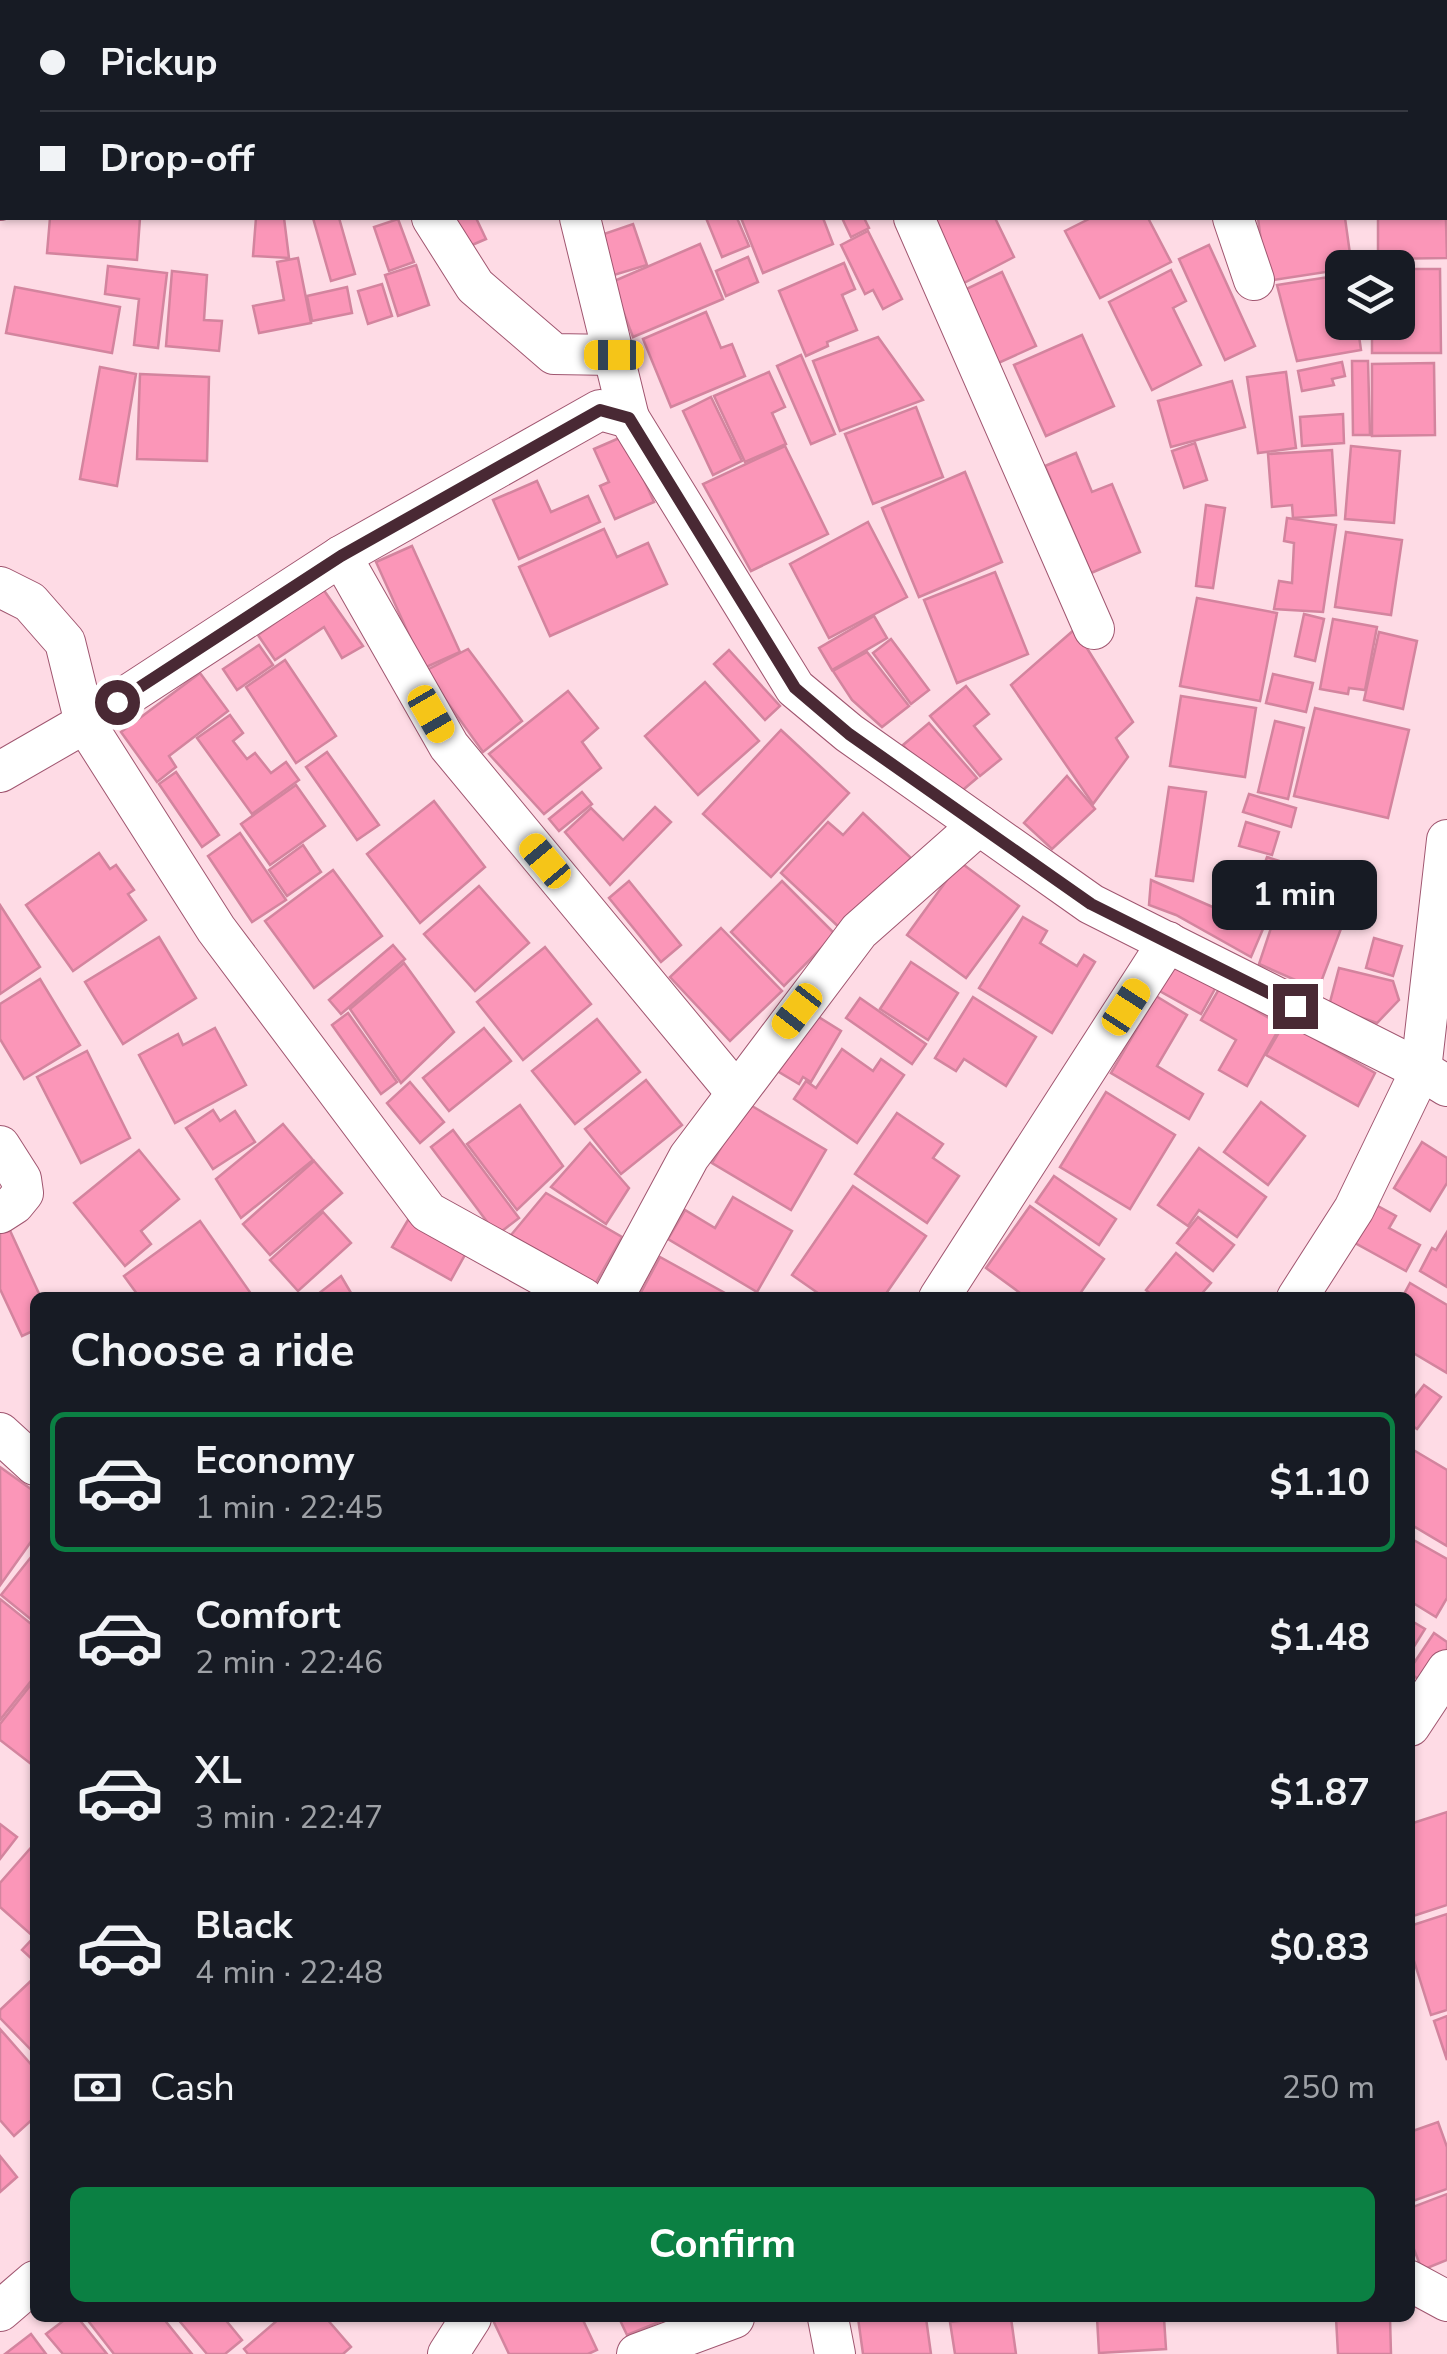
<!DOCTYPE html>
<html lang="en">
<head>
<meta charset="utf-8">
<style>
	:root { --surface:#171b24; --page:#242831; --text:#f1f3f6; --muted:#9ea1a6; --line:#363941; --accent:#0b8043 }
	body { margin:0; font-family:"Nunito Sans",sans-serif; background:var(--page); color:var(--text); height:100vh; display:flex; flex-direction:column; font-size:38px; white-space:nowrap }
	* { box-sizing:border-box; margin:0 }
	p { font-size:32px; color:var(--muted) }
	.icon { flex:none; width:55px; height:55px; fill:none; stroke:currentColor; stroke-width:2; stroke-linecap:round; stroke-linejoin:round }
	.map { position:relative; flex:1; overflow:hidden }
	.side { position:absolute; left:30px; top:1292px; width:1385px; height:1030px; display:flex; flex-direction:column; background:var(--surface); border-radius:15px; box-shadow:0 2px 8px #0004 }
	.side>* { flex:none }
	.guide { position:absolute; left:0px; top:0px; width:1448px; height:220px; box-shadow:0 2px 8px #0004; display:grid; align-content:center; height:220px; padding:0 40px; background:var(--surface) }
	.controls { position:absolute; left:1325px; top:250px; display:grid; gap:20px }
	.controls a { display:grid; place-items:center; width:90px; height:90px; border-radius:15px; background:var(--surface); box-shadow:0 2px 8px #0004; font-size:50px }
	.end { position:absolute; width:45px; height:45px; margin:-22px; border:12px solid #492934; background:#fff; box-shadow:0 0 0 5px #fff }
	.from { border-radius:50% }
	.bubble { position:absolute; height:70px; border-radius:15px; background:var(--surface); box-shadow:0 2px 8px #0004; font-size:32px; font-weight:700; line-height:70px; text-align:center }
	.car { position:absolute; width:30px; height:60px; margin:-30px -15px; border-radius:12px; box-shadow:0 0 8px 2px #0007; background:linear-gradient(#f5c518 24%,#345 0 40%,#f5c518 0 76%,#345 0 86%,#f5c518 0) }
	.guide b { display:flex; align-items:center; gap:35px; height:95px; font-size:38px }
	.guide b+b { border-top:2px solid var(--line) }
	.guide i { width:25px; height:25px; background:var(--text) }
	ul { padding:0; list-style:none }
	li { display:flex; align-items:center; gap:30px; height:140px; margin:0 20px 15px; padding:0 20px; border:5px solid transparent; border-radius:15px }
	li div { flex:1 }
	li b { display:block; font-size:38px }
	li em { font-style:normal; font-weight:700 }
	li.on { border-color:var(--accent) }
	li>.icon { width:90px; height:90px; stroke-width:1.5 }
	h2 { padding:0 40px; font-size:45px; line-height:120px }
	.pay { display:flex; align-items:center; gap:25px; height:110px; padding:0 40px; font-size:38px }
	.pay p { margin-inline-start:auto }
	.button { display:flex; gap:20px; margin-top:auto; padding:20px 40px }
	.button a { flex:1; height:115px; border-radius:15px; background:var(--accent); color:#fff; font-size:40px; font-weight:700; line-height:115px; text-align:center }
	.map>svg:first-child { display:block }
</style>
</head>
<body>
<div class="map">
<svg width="1447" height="2354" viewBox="0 0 1447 2354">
	<rect width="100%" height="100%" fill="#fedbe5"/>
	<g fill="#fb96b8" stroke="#d3849e" stroke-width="2.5">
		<rect x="699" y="0" width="68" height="2"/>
		<polygon points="983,0 1066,0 1068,2 979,2"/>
		<polygon points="1218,0 1308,0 1309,2 1218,2"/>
		<polygon points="1445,187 1447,258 1378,259 1378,218 1445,218"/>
		<polygon points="50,218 140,218 137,260 47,253"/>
		<polygon points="256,218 284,218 289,258 253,256"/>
		<polygon points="313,218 339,218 355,274 331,281"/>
		<polygon points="451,218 476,218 486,239 465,248"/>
		<polygon points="706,218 737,218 749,246 722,257"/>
		<polygon points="741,218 823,218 833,244 763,273"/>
		<polygon points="842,218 864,218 869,228 851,237"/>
		<polygon points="924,218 995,218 1014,257 958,286"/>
		<polygon points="1091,218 1148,218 1171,262 1100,298 1065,231"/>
		<polygon points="1258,218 1345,218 1352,268 1266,281"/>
		<polygon points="398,219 414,262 389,271 374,227"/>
		<polygon points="633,224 647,265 614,275 601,235"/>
		<polygon points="868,231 902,299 883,309 873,290 865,294 841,245"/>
		<polygon points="700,244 723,299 633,337 612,282"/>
		<polygon points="1209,245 1255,346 1225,360 1179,259"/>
		<polygon points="748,257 758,282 726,296 716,271"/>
		<polygon points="298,258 311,323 259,333 253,306 284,300 277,262"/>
		<polygon points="844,263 855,289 842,295 857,330 827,342 828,346 806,356 779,291"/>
		<polygon points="416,265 429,305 398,316 385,275"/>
		<polygon points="108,266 167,273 158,348 134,345 139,299 105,294"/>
		<polygon points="1398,269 1440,269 1441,353 1372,353 1372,322 1398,322"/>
		<polygon points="1171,270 1186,301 1173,308 1201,365 1152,390 1109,302"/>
		<polygon points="172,271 207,275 204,320 222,321 219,351 166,346"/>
		<polygon points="1002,272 1036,346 996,364 962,291"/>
		<polygon points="1342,275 1342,322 1357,322 1361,350 1297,361 1277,285"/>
		<polygon points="382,284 392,316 368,324 358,291"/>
		<polygon points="15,287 120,307 112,353 6,333"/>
		<polygon points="347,287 352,313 312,321 307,296"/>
		<polygon points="706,312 721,348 732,344 745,376 671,407 643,339"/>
		<polygon points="1082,335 1114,406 1046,436 1014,365"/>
		<polygon points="878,337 923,400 840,431 813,361"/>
		<polygon points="801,355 835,434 811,444 777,366"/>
		<polygon points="1352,361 1368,361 1370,435 1353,435"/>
		<polygon points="1342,362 1345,376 1332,379 1334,385 1302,391 1298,371"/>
		<polygon points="1434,363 1435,435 1372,436 1372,364"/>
		<polygon points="100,367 136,374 117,486 80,479"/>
		<polygon points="769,372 785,407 772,413 786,444 745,462 714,396"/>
		<polygon points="1286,372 1296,448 1258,453 1247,377"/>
		<polygon points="140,374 209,377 207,461 137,459"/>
		<polygon points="1232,381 1245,427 1171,447 1158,401"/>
		<polygon points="711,397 742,461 713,475 683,411"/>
		<polygon points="916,407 943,477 873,504 845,434"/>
		<polygon points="1343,414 1344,443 1302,446 1300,417"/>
		<polygon points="624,436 654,502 615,519 600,486 609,482 594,449"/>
		<polygon points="1195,443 1207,480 1184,488 1172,451"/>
		<polygon points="785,446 828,534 751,571 703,484"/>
		<polygon points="1351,446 1400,451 1394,523 1345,519"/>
		<polygon points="1332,450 1336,515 1293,518 1292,505 1272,507 1268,454"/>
		<polygon points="1076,453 1092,492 1112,484 1140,552 1091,573 1045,466"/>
		<polygon points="965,472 1002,562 919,597 882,508"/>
		<polygon points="537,481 551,512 588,496 600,522 519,559 493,500"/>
		<polygon points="1206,505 1225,508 1213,588 1196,586"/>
		<polygon points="1287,518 1336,525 1323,612 1274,609 1279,581 1292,583 1294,543 1284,541"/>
		<polygon points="868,522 907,597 829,638 790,564"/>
		<polygon points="604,529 617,557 648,543 667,584 550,636 519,567"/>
		<polygon points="1346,532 1402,540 1391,615 1335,607"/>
		<polygon points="412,546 460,652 424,668 376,562"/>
		<polygon points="995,572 1028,654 957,683 924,600"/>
		<polygon points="323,589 363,646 342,658 324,627 275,660 258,635"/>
		<polygon points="1197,598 1277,613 1260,701 1180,686"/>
		<polygon points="1304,614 1324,619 1315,661 1295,656"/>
		<polygon points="874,616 887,638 832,670 819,648"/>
		<polygon points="1333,619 1377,627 1365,690 1349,688 1348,694 1320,689"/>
		<polygon points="1075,629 1133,722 1116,738 1128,757 1093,804 1011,685"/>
		<polygon points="1379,632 1417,641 1403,709 1364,700"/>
		<polygon points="891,639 929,690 911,704 873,653"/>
		<polygon points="259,645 273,665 237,690 223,669"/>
		<polygon points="468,649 522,721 483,752 425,671"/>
		<polygon points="729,650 780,706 765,720 714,664"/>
		<polygon points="867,652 909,706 882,727 852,700 833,671"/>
		<polygon points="285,660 336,736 296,763 246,687"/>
		<polygon points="200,673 228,711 169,756 176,767 157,782 121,732"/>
		<polygon points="1273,674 1313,683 1306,712 1266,703"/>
		<polygon points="705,682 759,741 698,795 645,736"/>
		<polygon points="966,686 989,714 974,726 1001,759 980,776 930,716"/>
		<polygon points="568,691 598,728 582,742 601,768 544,814 489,754"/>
		<polygon points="1181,696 1256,708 1245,777 1170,766"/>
		<polygon points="1315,708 1409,730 1388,818 1294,796"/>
		<polygon points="230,715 243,733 233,741 247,759 255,753 271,773 286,762 299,780 252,814 197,738"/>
		<polygon points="1275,721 1304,728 1288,799 1258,792"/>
		<polygon points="929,723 977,778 951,800 903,745"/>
		<polygon points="781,730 849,793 771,877 703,814"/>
		<polygon points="327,752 379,825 357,840 306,767"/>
		<polygon points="176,772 219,835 202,847 159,784"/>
		<polygon points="1067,776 1095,809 1052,849 1024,823"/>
		<polygon points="296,785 325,826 270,865 241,824"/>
		<polygon points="1169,787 1206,792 1193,881 1156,876"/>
		<polygon points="582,792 592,804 559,831 549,819"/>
		<polygon points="1249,794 1296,808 1291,827 1243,812"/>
		<polygon points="434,801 485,867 420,923 367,854"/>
		<polygon points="655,807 671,822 610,885 565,832 591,808 623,840"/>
		<polygon points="863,813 911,858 843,931 781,873 828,822 843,835"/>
		<polygon points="1246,822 1279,832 1272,855 1239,846"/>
		<polygon points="240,833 286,900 252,922 208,856"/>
		<polygon points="303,845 321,872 287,896 269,870"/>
		<polygon points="99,853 110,869 116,865 134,890 128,894 146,920 73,971 26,905"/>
		<polygon points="1267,857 1286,863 1266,917 1247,911"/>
		<polygon points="960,862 1019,906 966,978 907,935"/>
		<polygon points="333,870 382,936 314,988 265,921"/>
		<polygon points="1151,880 1263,929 1251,957 1176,915 1149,905"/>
		<polygon points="629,881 681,945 661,962 609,898"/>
		<polygon points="782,881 835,934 784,986 731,932"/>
		<polygon points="479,886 529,943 475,991 424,934"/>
		<polygon points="1285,886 1348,910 1318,990 1259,964"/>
		<polygon points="0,905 40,967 0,994"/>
		<polygon points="1023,917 1047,931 1040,943 1077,966 1084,955 1095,962 1052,1033 979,988"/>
		<polygon points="721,928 782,991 730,1041 670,977"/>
		<polygon points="159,937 196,998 123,1044 85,982"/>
		<polygon points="1374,938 1402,946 1393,976 1366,968"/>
		<polygon points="393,945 405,959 341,1014 329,1000"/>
		<polygon points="545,947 591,1004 523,1060 477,1002"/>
		<polygon points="1171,961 1216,987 1201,1014 1156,989"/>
		<polygon points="911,962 958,993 928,1040 880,1009"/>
		<polygon points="404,963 454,1032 401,1083 350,1009"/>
		<polygon points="1339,968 1393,981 1399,1000 1377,1023 1329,1006"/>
		<polygon points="40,979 80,1045 24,1079 0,1039 0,1004"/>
		<polygon points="1219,989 1281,1025 1247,1086 1219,1070 1236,1040 1201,1020"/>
		<polygon points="1156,996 1187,1015 1157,1066 1203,1094 1189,1119 1111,1073"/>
		<polygon points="973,997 1036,1037 1006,1086 964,1059 956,1071 935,1058"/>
		<polygon points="860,998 926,1044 912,1064 846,1018"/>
		<polygon points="809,1011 841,1031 811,1082 803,1077 799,1084 774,1069"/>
		<polygon points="348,1013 397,1082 381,1094 332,1025"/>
		<polygon points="597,1019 640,1072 575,1124 532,1071"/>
		<polygon points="1285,1022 1375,1073 1358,1106 1266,1055"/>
		<polygon points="215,1028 246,1085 175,1123 139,1055 178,1034 183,1045"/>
		<polygon points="484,1028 511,1061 449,1111 423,1078"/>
		<polygon points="842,1049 873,1071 881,1059 904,1075 857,1143 794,1099 806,1081 816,1088"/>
		<polygon points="87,1051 130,1138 81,1163 37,1077"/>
		<polygon points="646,1080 682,1125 621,1174 585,1129"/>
		<polygon points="410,1082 444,1122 420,1143 387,1103"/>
		<polygon points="1106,1092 1175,1135 1130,1209 1060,1167"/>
		<polygon points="1261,1102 1305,1136 1268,1185 1224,1152"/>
		<polygon points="747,1103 826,1150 791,1210 712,1163"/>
		<polygon points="520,1105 563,1166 517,1210 467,1144"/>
		<polygon points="213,1110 220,1121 235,1111 255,1142 213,1169 186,1128"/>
		<polygon points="897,1113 943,1144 933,1158 959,1176 927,1223 855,1174"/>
		<polygon points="283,1124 313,1160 241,1218 216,1179"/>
		<polygon points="453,1130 519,1218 497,1235 431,1147"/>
		<polygon points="1422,1142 1447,1158 1447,1183 1430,1211 1394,1188"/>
		<polygon points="590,1143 629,1188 606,1224 551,1187"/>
		<polygon points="1199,1148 1266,1197 1237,1237 1199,1210 1188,1226 1158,1205"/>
		<polygon points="139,1150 179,1199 141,1231 151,1244 125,1266 74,1203"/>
		<polygon points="314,1161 342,1193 270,1255 243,1224"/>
		<polygon points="1054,1176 1116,1219 1099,1245 1036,1202"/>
		<polygon points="853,1186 926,1236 883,1298 825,1298 792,1275"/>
		<polygon points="546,1193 622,1237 594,1286 506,1241"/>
		<polygon points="733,1197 792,1231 757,1292 668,1239 685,1210 715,1228"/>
		<polygon points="1376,1205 1396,1216 1389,1228 1420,1245 1406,1271 1355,1243"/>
		<polygon points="1030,1206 1104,1259 1077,1298 1027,1298 986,1268"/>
		<polygon points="323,1212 351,1243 298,1291 270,1260"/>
		<polygon points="1198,1217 1234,1245 1213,1271 1177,1243"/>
		<polygon points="408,1220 466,1253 451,1280 392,1247"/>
		<polygon points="200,1221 254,1298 140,1298 124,1276"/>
		<polygon points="7,1224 41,1298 35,1298 35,1330 22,1336 0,1289 0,1227"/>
		<polygon points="1447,1232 1447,1287 1420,1271 1432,1248 1436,1250"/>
		<polygon points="1176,1253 1211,1283 1198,1298 1155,1298 1146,1290"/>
		<polygon points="660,1257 725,1293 723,1298 638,1298"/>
		<polygon points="341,1276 354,1298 313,1298"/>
		<polygon points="1410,1283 1447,1305 1447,1373 1410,1351 1410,1298 1402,1298"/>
		<polygon points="1424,1385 1441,1397 1417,1429 1410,1424 1410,1403"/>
		<polygon points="1410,1448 1447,1470 1447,1546 1410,1524"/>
		<polygon points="0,1467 35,1492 35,1536 1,1584"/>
		<polygon points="1410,1538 1447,1559 1447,1598 1436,1617 1410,1601"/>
		<polygon points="35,1552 35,1618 33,1621 1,1595"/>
		<polygon points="0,1599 35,1627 35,1676 0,1720"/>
		<polygon points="1410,1620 1425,1629 1410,1653"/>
		<polygon points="1434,1633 1447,1642 1447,1653 1426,1685 1410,1673 1410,1669"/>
		<polygon points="33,1682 35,1684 35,1767 0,1740 0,1724"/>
		<polygon points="1447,1812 1447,1905 1410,1917 1410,1824"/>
		<polygon points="0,1824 17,1837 0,1859"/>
		<polygon points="35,1843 35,1962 22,1950 34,1937 0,1907 0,1883"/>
		<polygon points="1447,1914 1447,2010 1431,2015 1410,1948 1410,1926"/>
		<polygon points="35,1977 35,2054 0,2018 0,2010"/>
		<polygon points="1447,2016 1447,2060 1434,2021"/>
		<polygon points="0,2029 35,2069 35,2117 14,2136 0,2120"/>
		<polygon points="1438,2122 1447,2147 1447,2189 1410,2202 1410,2132"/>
		<polygon points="0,2156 17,2177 0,2192"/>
		<polygon points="1447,2194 1447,2260 1422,2270 1410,2239 1410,2208"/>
		<polygon points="67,2318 78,2318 107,2354 63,2354 46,2334"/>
		<polygon points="86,2318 163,2318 192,2354 114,2354"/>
		<polygon points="177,2318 224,2318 242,2340 225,2354 207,2354"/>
		<polygon points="280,2318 326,2318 351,2347 343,2354 248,2354 244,2349"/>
		<polygon points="492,2318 582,2318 597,2350 588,2354 509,2354"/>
		<polygon points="619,2318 669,2318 627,2335"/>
		<polygon points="858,2318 926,2318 931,2354 863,2354"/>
		<polygon points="985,2318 1011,2318 1016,2354 955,2354 950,2322"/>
		<polygon points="1097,2318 1164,2318 1166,2349 1099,2353"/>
		<polygon points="1336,2318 1390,2318 1391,2354 1338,2354"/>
		<polygon points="31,2334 46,2354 5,2354"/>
	</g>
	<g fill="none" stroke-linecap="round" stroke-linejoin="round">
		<g stroke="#a05670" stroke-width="42">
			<g id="minor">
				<polyline points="306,0 307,2"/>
				<polyline points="547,0 547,2"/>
				<polyline points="876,0 876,2"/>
				<polyline points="21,2 21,0"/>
				<polyline points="1181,2 1181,0"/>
				<polyline points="0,200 2,176"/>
				<polyline points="432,218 475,286 554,354 614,355"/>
				<polyline points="580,218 629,418"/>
				<polyline points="914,218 1094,629"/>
				<polyline points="1233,218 1254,280"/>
				<polyline points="341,556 449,746 735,1091"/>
				<polyline points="0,587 30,602 65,642 85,723 216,929 428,1212 583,1298"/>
				<polyline points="0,772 85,723 341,556 600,410 629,418 795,688 849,733 1091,904 1421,1070 1447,1086"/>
				<polyline points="0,1146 21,1179 23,1193 14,1204 0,1213"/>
				<polyline points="613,1298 689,1157 859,931 979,825"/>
				<polyline points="939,1298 1168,942"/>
				<polyline points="1297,1298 1354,1209 1421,1070 1447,840"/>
				<polyline points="0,1433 35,1465"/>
				<polyline points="1410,1726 1447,1670"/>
				<polyline points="1410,2281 1447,2301"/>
				<polyline points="0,2311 35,2281"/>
				<polyline points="828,2318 835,2354"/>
				<polyline points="448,2354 471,2318"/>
				<polyline points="637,2354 734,2318"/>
			</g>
		</g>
		<use href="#minor" stroke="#fff" stroke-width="40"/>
	</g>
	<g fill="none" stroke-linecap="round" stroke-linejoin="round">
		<polyline stroke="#492934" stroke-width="12" points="117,702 341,556 600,410 629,418 795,688 849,734 1091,904 1295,1006"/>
	</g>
</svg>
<div class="controls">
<a><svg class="icon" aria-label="layers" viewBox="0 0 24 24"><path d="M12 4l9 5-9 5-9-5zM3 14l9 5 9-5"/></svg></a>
</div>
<i class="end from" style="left:117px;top:702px"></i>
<i class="end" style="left:1295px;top:1006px"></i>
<div class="bubble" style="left:1212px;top:860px;width:165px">1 min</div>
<i class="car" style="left:614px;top:355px;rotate:270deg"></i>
<i class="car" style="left:431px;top:714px;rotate:150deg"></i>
<i class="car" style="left:545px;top:861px;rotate:320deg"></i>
<i class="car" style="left:1126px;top:1007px;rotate:33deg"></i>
<i class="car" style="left:797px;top:1011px;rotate:218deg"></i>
<div class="guide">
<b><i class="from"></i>Pickup</b>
<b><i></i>Drop-off</b>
</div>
<section class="side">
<h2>Choose a ride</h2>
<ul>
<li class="on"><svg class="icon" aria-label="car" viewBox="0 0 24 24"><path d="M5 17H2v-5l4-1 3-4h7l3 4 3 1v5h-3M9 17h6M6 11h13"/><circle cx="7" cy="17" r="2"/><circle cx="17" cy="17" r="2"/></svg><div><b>Economy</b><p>1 min · 22:45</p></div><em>$1.10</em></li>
<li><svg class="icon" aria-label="car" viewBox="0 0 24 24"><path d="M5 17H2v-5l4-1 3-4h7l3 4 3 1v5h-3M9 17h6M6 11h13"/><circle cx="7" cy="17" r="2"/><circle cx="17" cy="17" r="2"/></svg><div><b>Comfort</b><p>2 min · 22:46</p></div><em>$1.48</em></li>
<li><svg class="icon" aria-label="car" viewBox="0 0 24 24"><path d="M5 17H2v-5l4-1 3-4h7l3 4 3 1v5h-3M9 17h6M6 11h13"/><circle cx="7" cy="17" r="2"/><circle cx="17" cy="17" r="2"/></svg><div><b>XL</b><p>3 min · 22:47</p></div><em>$1.87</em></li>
<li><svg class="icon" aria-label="car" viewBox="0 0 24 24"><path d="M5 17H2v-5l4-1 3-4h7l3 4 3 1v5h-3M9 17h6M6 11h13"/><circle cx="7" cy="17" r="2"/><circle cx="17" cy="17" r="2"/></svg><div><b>Black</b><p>4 min · 22:48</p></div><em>$0.83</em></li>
</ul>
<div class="pay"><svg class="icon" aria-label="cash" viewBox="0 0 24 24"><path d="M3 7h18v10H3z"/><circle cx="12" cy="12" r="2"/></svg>Cash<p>250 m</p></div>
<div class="button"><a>Confirm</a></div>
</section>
</div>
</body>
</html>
